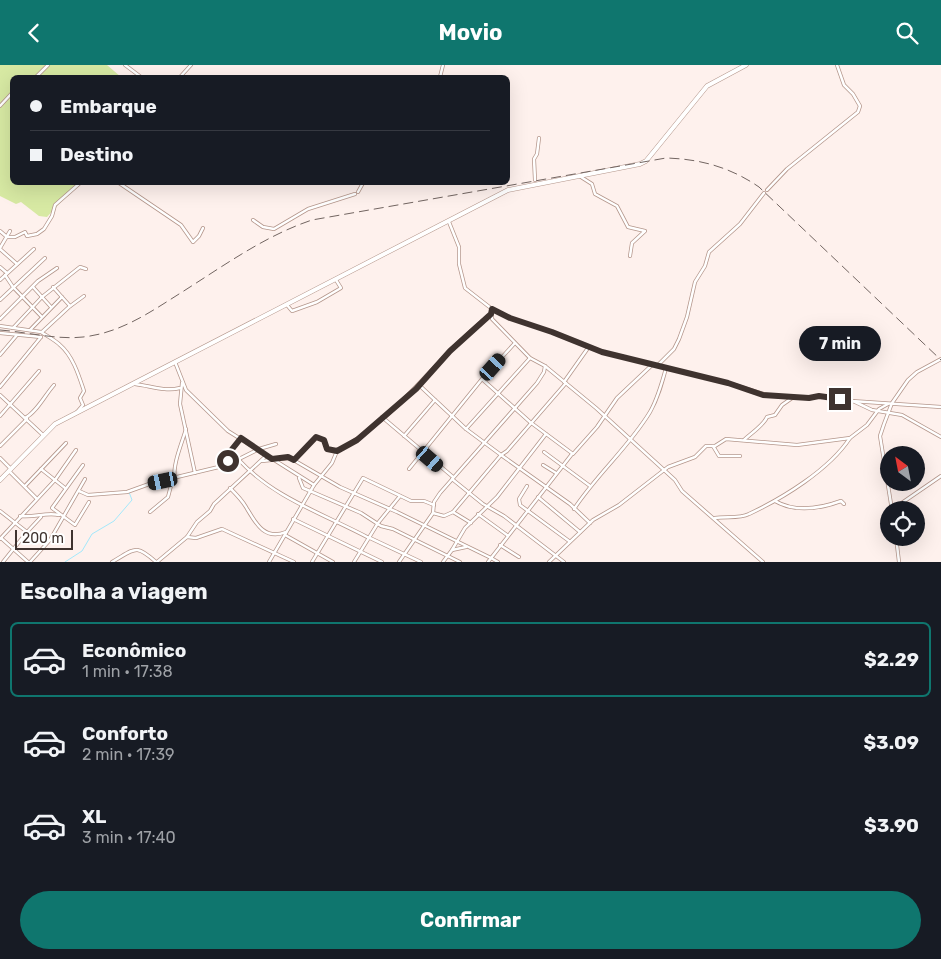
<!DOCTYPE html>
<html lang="pt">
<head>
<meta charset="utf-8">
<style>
	:root { --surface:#171b24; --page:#20242c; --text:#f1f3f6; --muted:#9ea1a6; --line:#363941; --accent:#0f766e }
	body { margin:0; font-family:Rubik,sans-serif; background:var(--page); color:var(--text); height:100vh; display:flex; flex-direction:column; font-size:19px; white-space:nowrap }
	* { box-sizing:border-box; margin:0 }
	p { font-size:16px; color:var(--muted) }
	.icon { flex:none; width:28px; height:28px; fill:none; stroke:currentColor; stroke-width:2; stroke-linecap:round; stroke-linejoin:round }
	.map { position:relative; height:497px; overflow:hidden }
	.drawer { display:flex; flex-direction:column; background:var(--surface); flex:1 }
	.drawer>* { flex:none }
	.hud { position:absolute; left:10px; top:10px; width:500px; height:110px; border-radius:8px; box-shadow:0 5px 20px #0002; display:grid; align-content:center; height:110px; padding:0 20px; background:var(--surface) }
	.needle { width:32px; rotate:328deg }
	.buttons { position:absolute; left:880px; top:381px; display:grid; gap:10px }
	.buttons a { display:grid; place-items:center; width:45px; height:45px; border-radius:50%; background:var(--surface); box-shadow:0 5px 20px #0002; font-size:25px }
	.scale { position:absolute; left:15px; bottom:12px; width:58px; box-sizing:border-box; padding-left:5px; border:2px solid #3f332f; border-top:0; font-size:14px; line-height:18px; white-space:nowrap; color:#3f332f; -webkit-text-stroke:4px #fff; paint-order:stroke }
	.end { position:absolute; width:22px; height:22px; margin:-11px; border:6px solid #3f332f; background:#fff; box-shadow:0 0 0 2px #fff }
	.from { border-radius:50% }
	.bubble { position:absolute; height:35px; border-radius:18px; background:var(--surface); box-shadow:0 5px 20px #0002; font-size:16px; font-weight:700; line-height:35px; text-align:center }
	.car { position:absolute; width:15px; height:30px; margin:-15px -8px; border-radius:6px; box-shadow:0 0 4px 1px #0007; background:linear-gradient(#222 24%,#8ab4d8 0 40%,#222 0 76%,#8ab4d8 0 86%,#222 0) }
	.hud b { display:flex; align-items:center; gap:18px; height:48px; font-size:19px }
	.hud b+b { border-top:1px solid var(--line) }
	.hud i { width:12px; height:12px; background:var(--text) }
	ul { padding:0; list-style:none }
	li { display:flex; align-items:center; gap:15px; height:75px; margin:0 10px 8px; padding:0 10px; border:2px solid transparent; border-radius:8px }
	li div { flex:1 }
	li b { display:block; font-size:19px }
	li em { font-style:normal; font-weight:700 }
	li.on { border-color:var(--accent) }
	li>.icon { width:45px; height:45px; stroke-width:1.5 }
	h2 { padding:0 20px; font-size:22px; line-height:60px }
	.cta { display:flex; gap:10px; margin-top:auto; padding:10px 20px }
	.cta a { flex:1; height:58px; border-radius:30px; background:var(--accent); color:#fff; font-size:20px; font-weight:700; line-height:58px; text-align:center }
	header { display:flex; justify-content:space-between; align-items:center; height:65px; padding:0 20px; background:var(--accent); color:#fff; font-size:22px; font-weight:700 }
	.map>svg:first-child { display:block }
</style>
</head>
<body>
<header><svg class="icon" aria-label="back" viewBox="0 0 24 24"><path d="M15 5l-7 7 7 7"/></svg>Movio<svg class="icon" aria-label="search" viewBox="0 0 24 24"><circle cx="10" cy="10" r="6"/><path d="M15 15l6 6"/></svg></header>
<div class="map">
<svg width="941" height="497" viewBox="0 0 941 497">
	<rect width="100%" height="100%" fill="#fef1ed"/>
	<polygon fill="#d7e9a3" points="0,0 107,0 121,12 12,12 12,118 78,118 47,152 39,151 21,137 16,139 0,131"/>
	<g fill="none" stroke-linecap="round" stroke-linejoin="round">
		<polyline stroke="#a4e8fb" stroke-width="1" points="65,497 82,486 92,469 114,456 132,435 129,427"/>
		<g stroke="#b4968b" stroke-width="4">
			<g id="minor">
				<polyline points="125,0 141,12"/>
				<polyline points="36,12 48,0"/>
				<polyline points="180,12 191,0"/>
				<polyline points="440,12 443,0"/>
				<polyline points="0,41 12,28"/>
				<polyline points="581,112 592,119 595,129 617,141 628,162 645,166 632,178 630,191"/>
				<polyline points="535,115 534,94 537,89 539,73"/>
				<polyline points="119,118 181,160 193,177 199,171 203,163"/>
				<polyline points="767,125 787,104 858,47 860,41 853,29 844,20 837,0"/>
				<polyline points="358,127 363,118"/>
				<polyline points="253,155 263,162 274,164 308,144 355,129"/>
				<polyline points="449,157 459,182 459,199 465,223 492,244 510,253 552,267 602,287 728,318 767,330 809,333 819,331 852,336 941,342"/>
				<polyline points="0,166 7,172 15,172 25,167 27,171 37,169 44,164 52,151 55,140 80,118"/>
				<polyline points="0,183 10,166"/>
				<polyline points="0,184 17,199"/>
				<polyline points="0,202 7,208"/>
				<polyline points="5,210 13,222 41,251"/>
				<polyline points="0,215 34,184"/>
				<polyline points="33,222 51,242"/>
				<polyline points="53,222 70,241"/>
				<polyline points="0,235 45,193"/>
				<polyline points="287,240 292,246 317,237 341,223 336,215"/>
				<polyline points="492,244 492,254 530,293 545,301 596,343 675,415 682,426 763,497"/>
				<polyline points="0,254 38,216 57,203"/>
				<path d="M0,261L41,267C47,271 55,275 60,280C73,291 79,311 84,326L80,333L83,340L77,347"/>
				<polyline points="13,263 42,232 80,202 86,204"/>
				<polyline points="30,265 62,232"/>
				<polyline points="42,267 69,242 84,231"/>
				<polyline points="0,268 41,272"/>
				<polyline points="0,290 17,270"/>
				<polyline points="175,297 186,325 228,366 314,420"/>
				<polyline points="657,301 674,284 679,274 687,252 695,217 705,201 709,187 740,159 764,128"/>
				<polyline points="482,314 530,357 573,389 597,362 617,333 652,300"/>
				<polyline points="564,317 588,283"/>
				<polyline points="182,318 180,339 195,408"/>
				<path d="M135,319C151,321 165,327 180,323"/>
				<polyline points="419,320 466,364 501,390 507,386 566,318"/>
				<polyline points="0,322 41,272"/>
				<polyline points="0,330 43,370"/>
				<polyline points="853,336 872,345 902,350 941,372"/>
				<polyline points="0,351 39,306"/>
				<polyline points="382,352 453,412"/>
				<path d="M25,353C36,348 45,330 54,320"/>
				<polyline points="466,364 530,293"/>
				<polyline points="404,371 435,335"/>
				<path d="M744,375C750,369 764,360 767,352L775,350L782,340L792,333"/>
				<polyline points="0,381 27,354"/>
				<polyline points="713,381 719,391 740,391"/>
				<polyline points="544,387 590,421"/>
				<polyline points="0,393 11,404"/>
				<path d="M239,395C274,433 324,449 369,473"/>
				<polyline points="294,395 316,372 324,375 327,384 337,386"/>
				<polyline points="228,396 229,388 241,373"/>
				<polyline points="262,396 290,393 340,422 397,447 491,493"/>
				<polyline points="83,400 52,443 75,460 89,437"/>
				<polyline points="543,400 556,408"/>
				<polyline points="41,404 65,423"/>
				<polyline points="409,404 482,314 514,279"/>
				<polyline points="9,406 36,433"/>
				<path d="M175,413C172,401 182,378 186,364"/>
				<polyline points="299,413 303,423 361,448 381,461 393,464 460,497"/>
				<polyline points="452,414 483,439 504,451 564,497"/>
				<polyline points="25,421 66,378"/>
				<polyline points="527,421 519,434 520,440 569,476"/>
				<path d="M230,423C236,429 242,435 246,442C255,457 264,476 286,467"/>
				<polyline points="79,426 88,430 127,427 152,418 227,400 259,384 276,379"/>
				<polyline points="538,432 580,467"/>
				<path d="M775,436C794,447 819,444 841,436L844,439"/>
				<path d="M574,444C597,409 629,382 650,347C658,333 662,318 666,303"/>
				<polyline points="893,444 941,411"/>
				<polyline points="892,445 880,371 884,359 892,338 908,315 917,307 941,294"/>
				<polyline points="0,446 27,467 41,452"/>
				<polyline points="150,447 168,432 173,413"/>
				<polyline points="453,447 501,390 570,439 590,458"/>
				<polyline points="433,448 444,451 453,447 471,458"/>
				<polyline points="478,449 507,470"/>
				<path d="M20,451C34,453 46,447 59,450"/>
				<path d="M715,453C726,451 739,454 749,449C783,433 829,405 850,373"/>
				<polyline points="293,454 382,497"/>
				<polyline points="285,470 333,497"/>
				<polyline points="187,472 196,473 222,464 294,497"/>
				<polyline points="896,472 899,497"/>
				<polyline points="1,473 28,497"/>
				<polyline points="370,473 421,497"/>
				<polyline points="0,474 55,415 76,385"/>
				<polyline points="500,480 519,492"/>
				<polyline points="452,485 465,463 497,432 546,369"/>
				<polyline points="491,493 498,497"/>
				<polyline points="3,497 27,467"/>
				<polyline points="30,497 50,475 85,414"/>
				<path d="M112,497C135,484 135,478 156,497"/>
				<polyline points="157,497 187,472 197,457 210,446 214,439 267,390"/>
				<path d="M269,497L314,420L332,398L337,386C399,353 437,290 491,249"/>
				<polyline points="312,497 363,413 411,436 424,436 434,440"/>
				<polyline points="354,497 378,458 400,431"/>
				<polyline points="399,497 433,448 434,437 440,428 537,318 544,307 545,301"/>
				<polyline points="443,497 452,485 466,482"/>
				<polyline points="488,497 572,389"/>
				<polyline points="549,497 593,455 619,440 668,402 695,392 706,381 715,381 726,374 797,380 850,373 867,360 879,344 888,339"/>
			</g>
		</g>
		<g stroke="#b4968b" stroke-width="5">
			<polyline id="tertiary" points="0,415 55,359 508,125 640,99 646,96 707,21 746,0"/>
		</g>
		<use href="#minor" stroke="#fff" stroke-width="2.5"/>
		<use href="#tertiary" stroke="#fff" stroke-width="4"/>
		<path stroke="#726561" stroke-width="1" stroke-dasharray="10 5" stroke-linecap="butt" d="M0,265C27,267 57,275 83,272C120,268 149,248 179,229C222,202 264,171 312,155L666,93C700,94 730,102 759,122L941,295"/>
	</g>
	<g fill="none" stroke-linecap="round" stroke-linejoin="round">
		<polyline stroke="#3f332f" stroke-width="6" points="228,396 229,388 241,373 272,394 288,392 294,395 316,372 324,375 327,384 337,386 357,375 416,324 450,286 491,249 492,244 510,253 552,267 602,287 728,318 763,330 809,333 819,331 840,334"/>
	</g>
</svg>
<div class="buttons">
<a><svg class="needle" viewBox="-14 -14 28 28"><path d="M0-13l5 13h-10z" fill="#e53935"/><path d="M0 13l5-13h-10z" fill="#9ea1a6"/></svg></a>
<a><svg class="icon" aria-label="locate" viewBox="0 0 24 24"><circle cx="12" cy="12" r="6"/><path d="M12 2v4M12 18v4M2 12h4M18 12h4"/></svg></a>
</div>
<div class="scale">200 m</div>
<i class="end from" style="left:228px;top:396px"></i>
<i class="end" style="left:840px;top:334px"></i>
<div class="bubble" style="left:799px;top:261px;width:82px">7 min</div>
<i class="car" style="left:493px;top:302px;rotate:42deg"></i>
<i class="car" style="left:430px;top:394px;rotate:131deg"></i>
<i class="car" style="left:163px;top:416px;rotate:258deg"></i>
<div class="hud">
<b><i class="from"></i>Embarque</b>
<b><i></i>Destino</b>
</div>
</div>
<section class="drawer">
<h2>Escolha a viagem</h2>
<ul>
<li class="on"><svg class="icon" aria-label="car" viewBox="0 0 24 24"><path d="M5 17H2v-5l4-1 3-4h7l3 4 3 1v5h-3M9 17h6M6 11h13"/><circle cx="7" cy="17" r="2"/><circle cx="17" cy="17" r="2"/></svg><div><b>Econômico</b><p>1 min · 17:38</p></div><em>$2.29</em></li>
<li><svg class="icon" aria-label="car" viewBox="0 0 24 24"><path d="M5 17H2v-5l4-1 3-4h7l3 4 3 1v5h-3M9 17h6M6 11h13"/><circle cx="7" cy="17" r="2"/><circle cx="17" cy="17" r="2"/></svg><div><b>Conforto</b><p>2 min · 17:39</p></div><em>$3.09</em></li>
<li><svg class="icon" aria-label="car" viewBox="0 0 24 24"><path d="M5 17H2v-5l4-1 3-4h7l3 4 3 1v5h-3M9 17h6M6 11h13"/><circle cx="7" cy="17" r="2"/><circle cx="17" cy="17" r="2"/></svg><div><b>XL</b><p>3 min · 17:40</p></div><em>$3.90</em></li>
</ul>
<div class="cta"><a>Confirmar</a></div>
</section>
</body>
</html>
